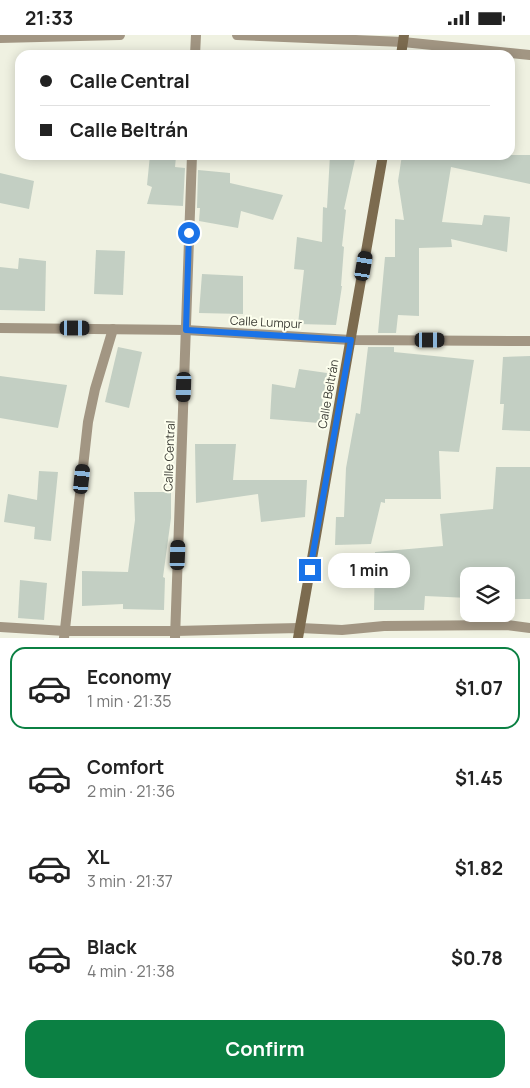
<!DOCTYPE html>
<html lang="en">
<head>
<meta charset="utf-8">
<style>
	:root { --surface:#fff; --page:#f2f2f2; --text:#222; --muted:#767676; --line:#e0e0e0; --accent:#0b8043 }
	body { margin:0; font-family:Manrope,sans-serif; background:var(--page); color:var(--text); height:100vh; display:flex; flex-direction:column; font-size:19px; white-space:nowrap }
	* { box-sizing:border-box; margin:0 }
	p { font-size:16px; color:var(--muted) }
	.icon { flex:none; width:28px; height:28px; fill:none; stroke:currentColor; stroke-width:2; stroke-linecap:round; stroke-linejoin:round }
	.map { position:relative; height:603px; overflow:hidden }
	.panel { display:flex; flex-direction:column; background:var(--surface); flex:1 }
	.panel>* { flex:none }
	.hud { position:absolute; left:15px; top:15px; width:500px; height:110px; border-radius:15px; box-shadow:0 2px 12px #0003; display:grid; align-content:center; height:110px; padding:0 25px; background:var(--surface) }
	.tools { position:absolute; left:460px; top:532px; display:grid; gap:10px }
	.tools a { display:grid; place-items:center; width:55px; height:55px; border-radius:10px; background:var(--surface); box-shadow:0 2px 12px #0003; font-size:25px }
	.end { position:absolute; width:22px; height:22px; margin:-11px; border:6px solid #1a73e8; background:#fff; box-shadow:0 0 0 2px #fff }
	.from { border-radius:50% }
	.bubble { position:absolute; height:35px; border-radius:15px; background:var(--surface); box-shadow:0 2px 12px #0003; font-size:16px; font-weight:700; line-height:35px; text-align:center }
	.car { position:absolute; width:15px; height:30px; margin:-15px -8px; border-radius:6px; box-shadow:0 0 4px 1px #0007; background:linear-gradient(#222 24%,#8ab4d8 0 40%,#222 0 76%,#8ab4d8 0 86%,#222 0) }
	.hud b { display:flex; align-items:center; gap:18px; height:48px; font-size:19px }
	.hud b+b { border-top:1px solid var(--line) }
	.hud i { width:12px; height:12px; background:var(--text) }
	ul { padding:9px 0 0; list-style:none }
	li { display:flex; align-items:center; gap:15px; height:82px; margin:0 10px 8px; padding:0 15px; border:2px solid transparent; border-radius:15px }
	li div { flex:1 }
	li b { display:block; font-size:19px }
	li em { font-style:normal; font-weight:700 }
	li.active { border-color:var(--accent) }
	li>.icon { width:45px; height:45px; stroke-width:1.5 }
	.primary-button { display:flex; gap:10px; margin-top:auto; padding:10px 25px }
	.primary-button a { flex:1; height:58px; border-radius:15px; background:var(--accent); color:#fff; font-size:20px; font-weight:700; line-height:58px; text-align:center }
	.status { display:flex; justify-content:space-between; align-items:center; height:35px; padding:0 25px; background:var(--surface); direction:ltr }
	.status svg { height:14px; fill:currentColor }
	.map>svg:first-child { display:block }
</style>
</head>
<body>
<div class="status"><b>21:33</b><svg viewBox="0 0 49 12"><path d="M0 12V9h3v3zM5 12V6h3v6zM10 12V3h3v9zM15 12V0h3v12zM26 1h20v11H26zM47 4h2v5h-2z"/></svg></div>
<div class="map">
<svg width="530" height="603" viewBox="0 0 530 603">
	<rect width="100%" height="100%" fill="#eff1e1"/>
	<g fill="#c3cfc3">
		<polygon points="150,120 176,122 175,132 185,133 183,171 147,169 152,152 147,150"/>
		<polygon points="330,120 356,120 344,174 346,175 342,211 344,212 341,251 342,251 336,290 298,289 304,235 294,234 297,202 322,207 323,172 327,173"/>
		<polygon points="402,120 530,120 530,149 451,132 442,187 482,190 484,180 510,182 507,217 451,204 452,212 419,213 419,281 398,280 396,298 378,298 385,222 395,222 395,184 404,185 398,146"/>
		<polygon points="198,135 230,138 230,148 283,160 273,185 241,176 238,193 199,186 200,173 197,173"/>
		<polygon points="0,138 34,146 29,174 0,168"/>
		<polygon points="96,215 125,216 123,260 94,259"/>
		<polygon points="19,223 46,226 45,276 0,275 0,232 18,234"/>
		<polygon points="202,239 243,241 243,279 199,278"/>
		<polygon points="118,312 142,317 129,373 105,367"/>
		<polygon points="368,312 394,312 394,317 474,325 459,417 439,416 441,464 385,464 385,468 381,467 371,509 335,510 336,482 344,482 346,433 356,378 360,379"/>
		<polygon points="530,321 530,396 502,395 504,369 500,369 503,322"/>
		<polygon points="299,334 327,338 319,388 270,384 272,349 295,353"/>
		<polygon points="0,341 67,350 58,393 0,383"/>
		<polygon points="195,409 236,409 233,445 307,445 305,482 261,487 258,459 196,468"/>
		<polygon points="496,432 530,432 530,564 506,564 506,541 469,541 469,563 425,561 424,575 374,575 375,517 443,511 440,479 493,474"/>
		<polygon points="39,436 58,437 51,506 34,504 35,492 4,487 8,459 37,465"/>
		<polygon points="134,457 171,457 171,483 163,542 165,543 164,575 123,574 123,569 82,571 82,536 128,537 135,485"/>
		<polygon points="20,545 47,548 44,585 18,583"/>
	</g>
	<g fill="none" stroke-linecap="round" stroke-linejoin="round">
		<g stroke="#a29683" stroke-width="10">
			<polyline points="237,0 403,7 530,20"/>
			<polyline points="0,3 120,0"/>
			<polyline points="195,20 196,0"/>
			<polyline points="0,293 186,295 351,305 530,306"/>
			<polyline points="0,592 65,596 176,596 300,593 342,595 384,591 507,590 530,593"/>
			<polyline points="64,603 88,387 95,354 113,294"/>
			<polyline points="175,603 192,120"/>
		</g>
		<g stroke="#7c6b4f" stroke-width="10">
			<polyline points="401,20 404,0"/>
			<polyline points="298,603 383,120"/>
		</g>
	</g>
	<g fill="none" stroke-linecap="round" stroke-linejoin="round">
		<polyline stroke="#1a73e8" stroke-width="6" points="189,198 186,295 351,305 310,535"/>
	</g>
	<g text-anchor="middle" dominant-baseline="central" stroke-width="4" stroke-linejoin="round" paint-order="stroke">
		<g font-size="12" fill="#3b3c35" stroke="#fdffee">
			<text transform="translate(266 287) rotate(3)">Calle Lumpur</text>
			<text transform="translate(328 359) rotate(-80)">Calle Beltrán</text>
			<text transform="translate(169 421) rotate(-88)">Calle Central</text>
		</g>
	</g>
</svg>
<div class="tools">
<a><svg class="icon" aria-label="layers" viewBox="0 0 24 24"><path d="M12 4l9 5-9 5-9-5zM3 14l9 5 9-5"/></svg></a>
</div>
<i class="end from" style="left:189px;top:198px"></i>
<i class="end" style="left:310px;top:535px"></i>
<div class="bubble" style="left:328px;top:518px;width:82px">1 min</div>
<i class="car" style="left:364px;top:231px;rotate:10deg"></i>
<i class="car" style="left:75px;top:293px;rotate:90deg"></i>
<i class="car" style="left:430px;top:305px;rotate:90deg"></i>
<i class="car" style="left:184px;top:352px;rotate:182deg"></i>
<i class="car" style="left:82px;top:444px;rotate:6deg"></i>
<i class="car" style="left:178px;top:520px;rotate:2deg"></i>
<div class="hud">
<b><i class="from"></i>Calle Central</b>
<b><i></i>Calle Beltrán</b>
</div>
</div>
<section class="panel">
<ul>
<li class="active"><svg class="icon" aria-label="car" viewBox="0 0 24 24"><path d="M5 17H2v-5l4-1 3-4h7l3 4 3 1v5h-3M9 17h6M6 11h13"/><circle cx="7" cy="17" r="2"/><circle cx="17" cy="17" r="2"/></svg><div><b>Economy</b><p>1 min · 21:35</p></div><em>$1.07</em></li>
<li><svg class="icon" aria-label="car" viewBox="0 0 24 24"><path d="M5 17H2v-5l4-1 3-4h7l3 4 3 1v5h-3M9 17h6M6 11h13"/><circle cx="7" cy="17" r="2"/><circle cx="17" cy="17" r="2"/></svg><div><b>Comfort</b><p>2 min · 21:36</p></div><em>$1.45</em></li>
<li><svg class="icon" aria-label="car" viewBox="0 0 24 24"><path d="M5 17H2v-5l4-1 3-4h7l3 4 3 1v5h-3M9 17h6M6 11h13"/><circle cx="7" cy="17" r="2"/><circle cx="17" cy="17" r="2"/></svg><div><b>XL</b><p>3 min · 21:37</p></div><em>$1.82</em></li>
<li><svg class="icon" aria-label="car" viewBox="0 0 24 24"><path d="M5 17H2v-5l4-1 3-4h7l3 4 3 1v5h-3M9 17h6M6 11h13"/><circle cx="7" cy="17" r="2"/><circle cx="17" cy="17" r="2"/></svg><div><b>Black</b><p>4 min · 21:38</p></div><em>$0.78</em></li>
</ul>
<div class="primary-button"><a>Confirm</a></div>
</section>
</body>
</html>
